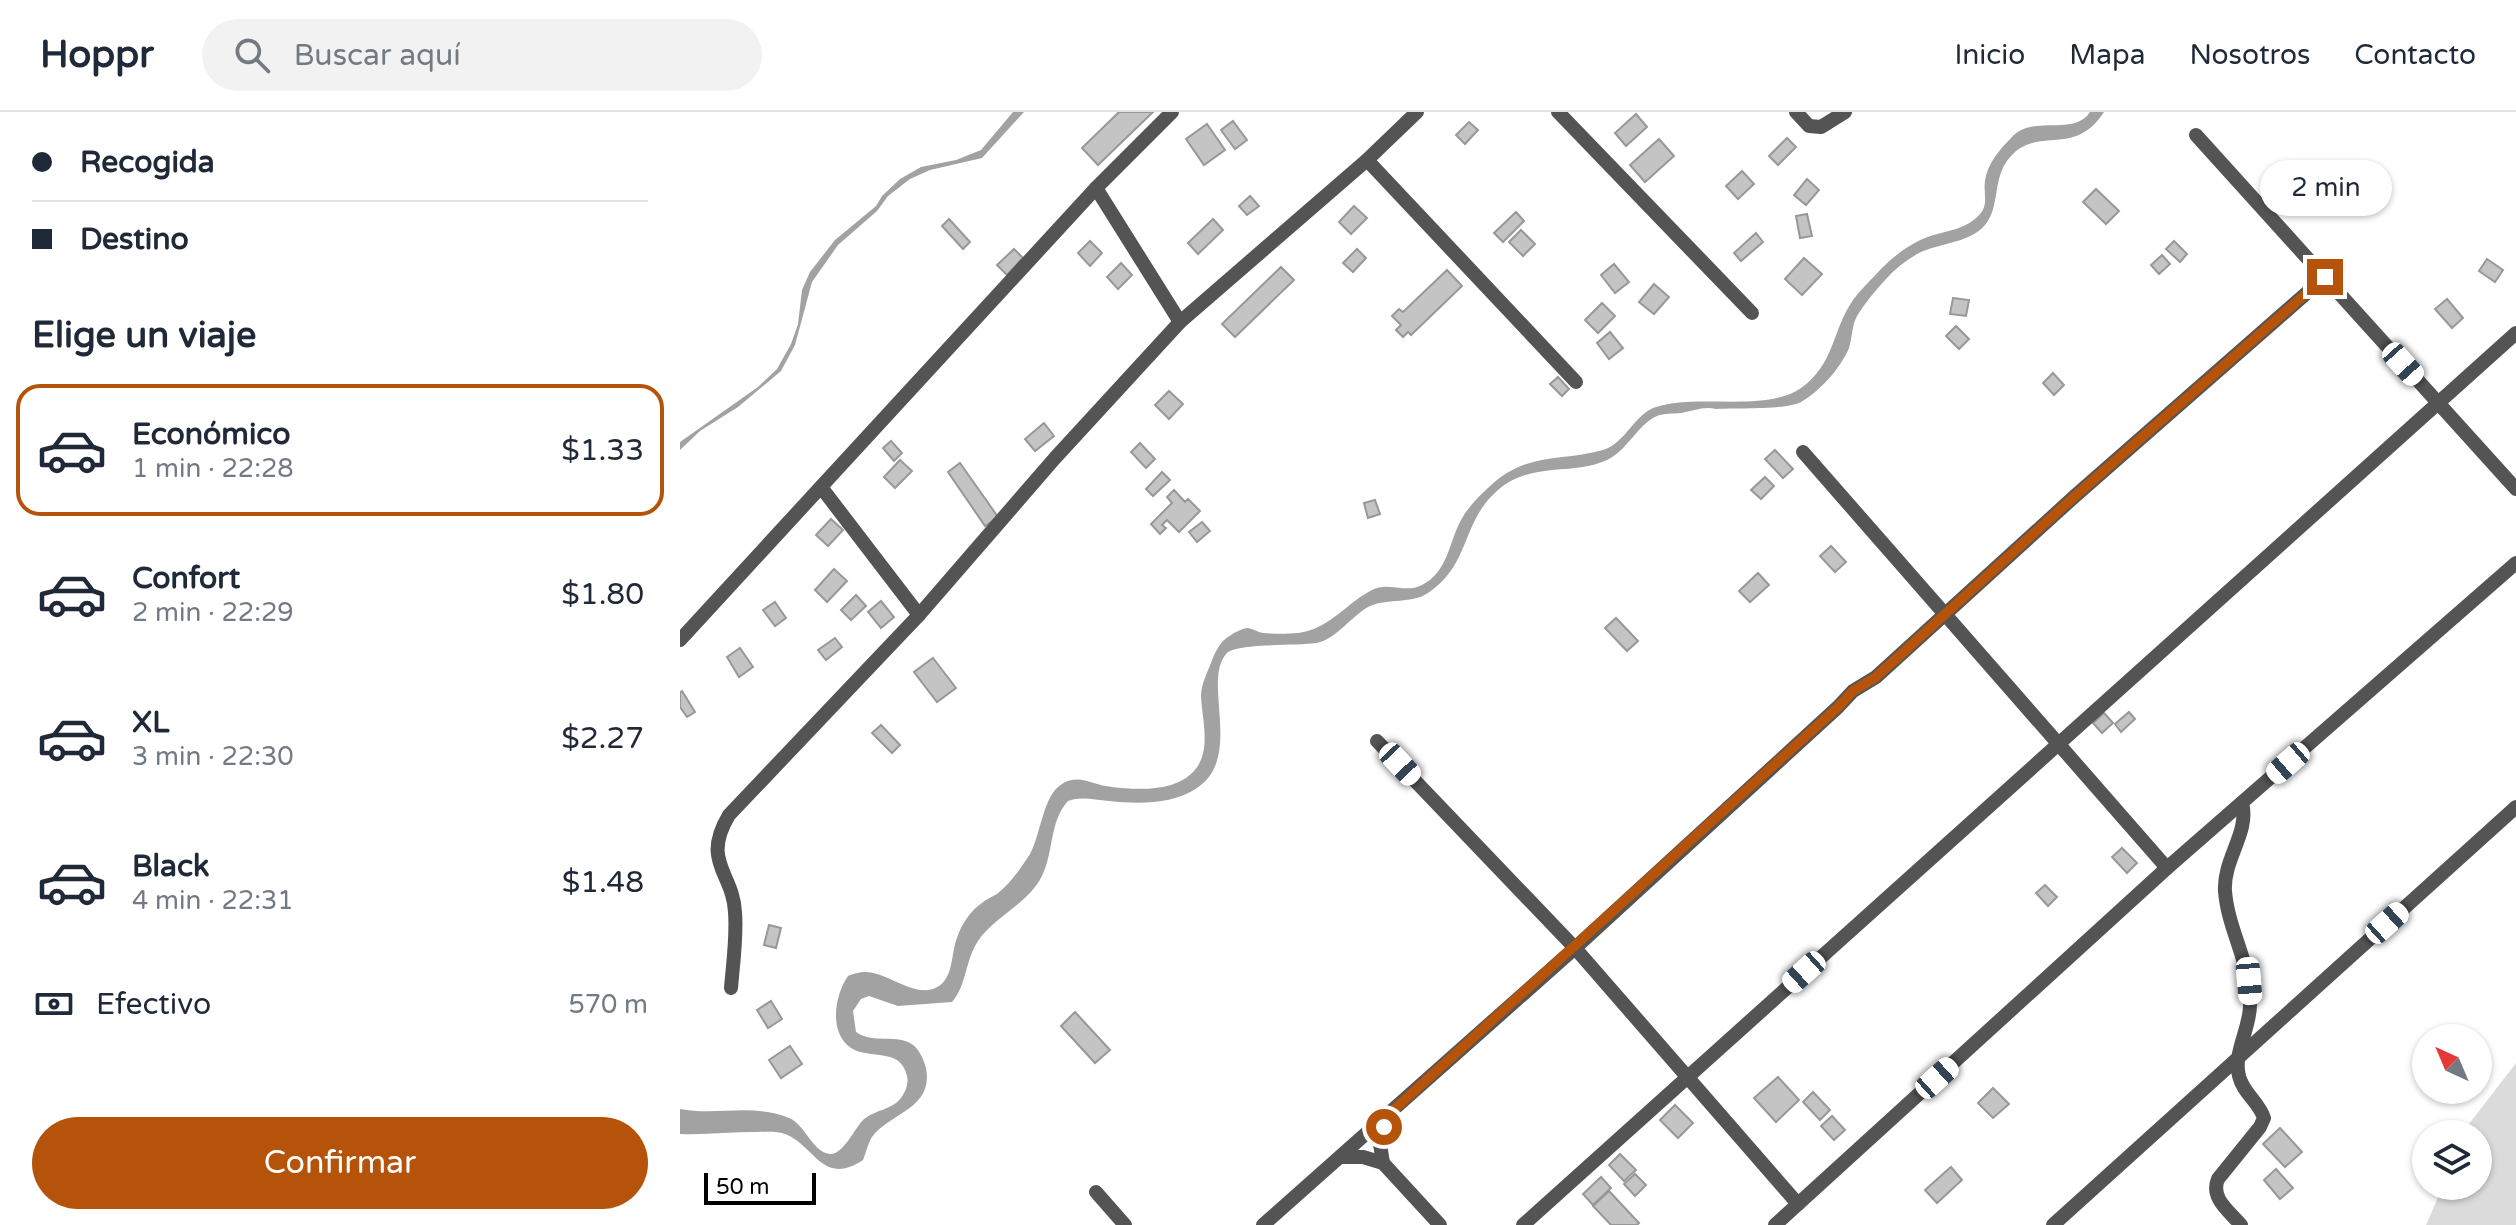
<!DOCTYPE html>
<html lang="es">
<head>
<meta charset="utf-8">
<style>
	:root { --surface:#fff; --page:#f2f2f3; --text:#1f2937; --muted:#747a83; --line:#e0e1e3; --accent:#b45309 }
	body { margin:0; font-family:"Varela Round",sans-serif; background:var(--page); color:var(--text); height:100vh; display:flex; flex-direction:column; font-size:30px; white-space:nowrap }
	* { box-sizing:border-box; margin:0 }
	p { font-size:26px; color:var(--muted) }
	.icon { flex:none; width:44px; height:44px; fill:none; stroke:currentColor; stroke-width:2; stroke-linecap:round; stroke-linejoin:round }
	.map { position:relative; flex:1; overflow:hidden }
	.sheet { display:flex; flex-direction:column; background:var(--surface); width:680px }
	.sheet>* { flex:none }
	.top-card { display:grid; align-content:center; height:176px; padding:0 32px; background:var(--surface) }
	.needle { width:52px; rotate:316deg }
	.buttons { position:absolute; left:1732px; top:912px; display:grid; gap:16px }
	.buttons a { display:grid; place-items:center; width:80px; height:80px; border-radius:50%; background:var(--surface); box-shadow:0 2px 6px #0004; font-size:40px }
	.scale { position:absolute; left:24px; bottom:20px; width:112px; box-sizing:border-box; padding-left:8px; border:4px solid #000; border-top:0; font-size:22px; line-height:28px; white-space:nowrap; color:#000; -webkit-text-stroke:6px #fff; paint-order:stroke }
	.end { position:absolute; width:36px; height:36px; margin:-18px; border:10px solid #b45309; background:#fff; box-shadow:0 0 0 4px #fff }
	.from { border-radius:50% }
	.bubble { position:absolute; height:56px; border-radius:28px; background:var(--surface); box-shadow:0 2px 6px #0004; font-size:26px; font-weight:600; line-height:56px; text-align:center }
	.car { position:absolute; width:24px; height:48px; margin:-24px -12px; border-radius:10px; box-shadow:0 0 6px 2px #0007; background:linear-gradient(#fff 24%,#345 0 40%,#fff 0 76%,#345 0 86%,#fff 0) }
	.top-card b { display:flex; align-items:center; gap:28px; height:76px; font-size:30px }
	.top-card b+b { border-top:2px solid var(--line) }
	.top-card i { width:20px; height:20px; background:var(--text) }
	ul { padding:0; list-style:none }
	li { display:flex; align-items:center; gap:24px; height:132px; margin:0 16px 12px; padding:0 16px; border:4px solid transparent; border-radius:24px }
	li div { flex:1 }
	li b { display:block; font-size:30px }
	li em { font-style:normal; font-weight:600 }
	li.current { border-color:var(--accent) }
	li>.icon { width:72px; height:72px; stroke-width:1.5 }
	h2 { padding:0 32px; font-size:36px; line-height:96px }
	.pay { display:flex; align-items:center; gap:20px; height:88px; padding:0 32px; font-size:30px }
	.pay p { margin-inline-start:auto }
	.primary-button { display:flex; gap:16px; margin-top:auto; padding:16px 32px }
	.primary-button a { flex:1; height:92px; border-radius:48px; background:var(--accent); color:#fff; font-size:32px; font-weight:600; line-height:92px; text-align:center }
	header { display:flex; align-items:center; gap:48px; box-sizing:border-box; height:112px; padding:0 40px; background:var(--surface); border-bottom:2px solid var(--line) }
	header strong { font-size:38px }
	nav { display:flex; gap:44px; margin-inline-start:auto; font-size:28px }
	.search { width:560px; height:72px; background:var(--page); display:flex; align-items:center; gap:20px; box-sizing:border-box; padding:0 28px; border-radius:44px; color:var(--muted); font-size:30px }
	main { display:flex; flex:1; min-height:0 }
	.map>svg:first-child { display:block }
</style>
</head>
<body>
<header>
<strong>Hoppr</strong>
<div class="search"><svg class="icon" aria-label="search" viewBox="0 0 24 24"><circle cx="10" cy="10" r="6"/><path d="M15 15l6 6"/></svg>Buscar aquí</div>
<nav><a>Inicio</a><a>Mapa</a><a>Nosotros</a><a>Contacto</a></nav>
</header>
<main>
<section class="sheet">
<div class="top-card">
<b><i class="from"></i>Recogida</b>
<b><i></i>Destino</b>
</div>
<h2>Elige un viaje</h2>
<ul>
<li class="current"><svg class="icon" aria-label="car" viewBox="0 0 24 24"><path d="M5 17H2v-5l4-1 3-4h7l3 4 3 1v5h-3M9 17h6M6 11h13"/><circle cx="7" cy="17" r="2"/><circle cx="17" cy="17" r="2"/></svg><div><b>Económico</b><p>1 min · 22:28</p></div><em>$1.33</em></li>
<li><svg class="icon" aria-label="car" viewBox="0 0 24 24"><path d="M5 17H2v-5l4-1 3-4h7l3 4 3 1v5h-3M9 17h6M6 11h13"/><circle cx="7" cy="17" r="2"/><circle cx="17" cy="17" r="2"/></svg><div><b>Confort</b><p>2 min · 22:29</p></div><em>$1.80</em></li>
<li><svg class="icon" aria-label="car" viewBox="0 0 24 24"><path d="M5 17H2v-5l4-1 3-4h7l3 4 3 1v5h-3M9 17h6M6 11h13"/><circle cx="7" cy="17" r="2"/><circle cx="17" cy="17" r="2"/></svg><div><b>XL</b><p>3 min · 22:30</p></div><em>$2.27</em></li>
<li><svg class="icon" aria-label="car" viewBox="0 0 24 24"><path d="M5 17H2v-5l4-1 3-4h7l3 4 3 1v5h-3M9 17h6M6 11h13"/><circle cx="7" cy="17" r="2"/><circle cx="17" cy="17" r="2"/></svg><div><b>Black</b><p>4 min · 22:31</p></div><em>$1.48</em></li>
</ul>
<div class="pay"><svg class="icon" aria-label="cash" viewBox="0 0 24 24"><path d="M3 7h18v10H3z"/><circle cx="12" cy="12" r="2"/></svg>Efectivo<p>570 m</p></div>
<div class="primary-button"><a>Confirmar</a></div>
</section>
<div class="map">
<svg width="1836" height="1113" viewBox="0 0 1836 1113">
	<rect width="100%" height="100%" fill="#fff"/>
	<polygon fill="#dbdbdb" points="1836,951 1836,1113 1746,1113 1763,1074 1798,1074 1798,1022 1785,1022 1789,1012"/>
	<g fill="#a2a2a2">
		<polygon points="333,0 344,0 302,46 250,58 230,67 208,84 197,99 158,133 132,170 115,233 101,259 58,295 20,319 0,338 0,330 78,275 97,257 111,232 118,212 122,178 130,160 155,128 196,94 202,84 220,67 241,55 276,48 301,38"/>
		<path d="M1410,0H1424C1396,44 1361,16 1334,41C1310,63 1322,93 1305,113C1290,131 1259,131 1239,141C1226,148 1215,157 1206,167C1195,179 1184,192 1176,206C1172,215 1172,226 1169,236C1160,257 1140,279 1121,290C1106,298 1056,296 1036,297C1024,294 1013,299 1001,301C993,302 984,301 977,304C957,313 948,338 927,348C892,364 852,349 818,378C780,411 792,451 748,481C732,492 709,486 690,494C672,503 656,528 636,531C618,534 557,531 547,541C521,568 564,645 517,676C491,693 458,692 429,689C414,688 402,684 388,689C369,710 374,740 362,764C347,793 316,803 298,829C285,848 287,873 272,890L218,894L189,884L181,887L173,899L176,920C193,932 213,922 230,931C239,936 243,946 246,956C254,997 209,1001 192,1025C188,1031 186,1041 183,1048C141,1076 134,1030 102,1021C94,1019 84,1020 76,1020C50,1020 26,1023 0,1022V997C37,1004 73,991 109,1006C125,1012 132,1040 150,1042C163,1043 175,1016 183,1008C194,998 211,998 220,987C225,981 229,972 227,964C221,935 190,948 171,936C148,920 155,883 168,864C172,862 181,860 185,860C209,860 237,889 259,874C274,864 271,840 277,826C281,813 291,798 302,791C306,787 312,785 317,782C330,772 341,756 350,742C361,722 363,683 382,672C399,661 414,674 432,675C458,678 495,680 514,659C532,639 522,608 521,584C521,573 527,561 531,551C535,540 540,529 551,523C553,521 564,516 567,516C572,516 577,520 583,521C594,522 607,522 618,521C650,517 665,492 692,478C708,469 725,482 742,473C768,460 769,430 781,408C788,395 799,384 809,375C847,339 881,350 923,338C946,331 954,302 976,295C1018,281 1085,301 1121,276C1155,252 1152,218 1173,188C1181,177 1193,166 1202,156C1214,144 1230,132 1245,126C1263,119 1287,118 1300,102C1309,92 1303,81 1305,69C1307,52 1320,37 1332,25C1353,2 1394,25 1410,0Z"/>
	</g>
	<g fill="#c4c4c4" stroke="#989898" stroke-width="2">
		<polygon points="439,0 473,0 418,53 402,36"/>
		<polygon points="956,2 967,15 946,34 935,21"/>
		<polygon points="553,9 567,28 555,37 541,18"/>
		<polygon points="789,10 798,18 785,32 776,23"/>
		<polygon points="527,12 545,38 524,53 506,27"/>
		<polygon points="1107,26 1116,35 1098,53 1089,44"/>
		<polygon points="979,27 994,44 965,70 950,53"/>
		<polygon points="1062,59 1074,72 1058,87 1046,74"/>
		<polygon points="1127,67 1139,78 1126,93 1114,83"/>
		<polygon points="1416,77 1439,99 1426,112 1403,90"/>
		<polygon points="570,84 579,94 567,103 559,94"/>
		<polygon points="674,94 687,106 671,122 659,110"/>
		<polygon points="836,100 844,109 823,130 814,121"/>
		<polygon points="1127,102 1132,124 1120,126 1116,104"/>
		<polygon points="269,107 290,130 283,137 262,114"/>
		<polygon points="533,107 543,118 518,142 508,131"/>
		<polygon points="841,118 855,132 843,144 829,130"/>
		<polygon points="1076,121 1083,130 1061,149 1054,141"/>
		<polygon points="410,129 422,141 410,154 398,141"/>
		<polygon points="1494,129 1507,142 1500,150 1486,137"/>
		<polygon points="334,137 343,146 327,163 317,153"/>
		<polygon points="677,137 686,146 673,160 663,151"/>
		<polygon points="1482,143 1490,152 1479,162 1471,153"/>
		<polygon points="1124,146 1142,162 1122,183 1105,167"/>
		<polygon points="1807,147 1823,158 1815,170 1799,159"/>
		<polygon points="441,151 452,163 438,177 427,165"/>
		<polygon points="934,152 949,170 935,181 921,163"/>
		<polygon points="601,155 614,168 555,225 542,212"/>
		<polygon points="767,158 782,174 731,223 728,220 723,225 716,218 721,213 712,204 719,197 723,200"/>
		<polygon points="974,172 989,185 974,202 959,190"/>
		<polygon points="1273,186 1289,188 1286,204 1270,202"/>
		<polygon points="1767,187 1783,206 1772,216 1755,197"/>
		<polygon points="922,191 935,204 918,221 905,208"/>
		<polygon points="1276,214 1289,227 1279,237 1266,224"/>
		<polygon points="930,220 943,236 929,247 917,231"/>
		<polygon points="1373,261 1384,273 1374,283 1363,271"/>
		<polygon points="878,265 889,277 882,284 870,272"/>
		<polygon points="489,279 503,292 489,307 475,293"/>
		<polygon points="364,311 374,324 355,339 345,327"/>
		<polygon points="211,329 222,341 214,349 203,336"/>
		<polygon points="460,331 475,347 466,356 451,340"/>
		<polygon points="1095,338 1113,357 1103,366 1085,347"/>
		<polygon points="220,348 232,359 215,376 204,365"/>
		<polygon points="280,351 318,405 305,414 268,360"/>
		<polygon points="482,360 490,368 473,384 466,377"/>
		<polygon points="1085,365 1094,374 1081,387 1071,378"/>
		<polygon points="494,378 505,390 508,387 520,399 499,420 487,408 482,413 486,416 480,422 471,412 492,391 487,385"/>
		<polygon points="695,388 700,402 688,406 684,391"/>
		<polygon points="151,407 163,418 148,434 136,423"/>
		<polygon points="522,410 530,419 517,430 509,420"/>
		<polygon points="1151,434 1166,450 1155,460 1140,444"/>
		<polygon points="154,457 167,469 147,490 135,478"/>
		<polygon points="1078,461 1089,473 1070,490 1059,479"/>
		<polygon points="176,483 186,494 171,508 161,498"/>
		<polygon points="201,489 214,505 201,516 188,500"/>
		<polygon points="95,490 106,506 95,514 83,498"/>
		<polygon points="936,506 958,529 947,539 925,516"/>
		<polygon points="155,526 162,535 146,548 138,538"/>
		<polygon points="60,536 73,555 59,565 47,545"/>
		<polygon points="253,546 276,576 257,590 234,560"/>
		<polygon points="2,579 15,600 7,605 0,595 0,581"/>
		<polygon points="1449,600 1455,607 1441,620 1435,612"/>
		<polygon points="1424,601 1433,611 1422,621 1413,611"/>
		<polygon points="201,613 220,633 212,641 192,621"/>
		<polygon points="1442,736 1457,751 1447,761 1432,745"/>
		<polygon points="1365,773 1377,785 1368,794 1356,781"/>
		<polygon points="89,813 101,816 96,836 84,833"/>
		<polygon points="91,889 102,907 88,916 77,898"/>
		<polygon points="395,900 430,938 415,951 381,914"/>
		<polygon points="110,934 122,952 101,966 89,948"/>
		<polygon points="1098,965 1119,988 1096,1010 1074,986"/>
		<polygon points="1313,976 1329,992 1313,1006 1298,991"/>
		<polygon points="1133,980 1150,998 1140,1008 1123,990"/>
		<polygon points="995,993 1013,1011 998,1026 980,1008"/>
		<polygon points="1152,1004 1165,1018 1154,1028 1141,1014"/>
		<polygon points="1600,1016 1622,1040 1605,1055 1583,1032"/>
		<polygon points="940,1042 956,1058 944,1069 929,1053"/>
		<polygon points="1271,1055 1282,1068 1257,1091 1245,1078"/>
		<polygon points="1596,1057 1613,1076 1600,1087 1584,1068"/>
		<polygon points="955,1062 966,1073 955,1084 944,1072"/>
		<polygon points="921,1065 931,1076 913,1093 903,1082"/>
		<polygon points="929,1079 959,1111 957,1113 931,1113 913,1094"/>
	</g>
	<g fill="none" stroke-linecap="round" stroke-linejoin="round">
		<g stroke="#545454" stroke-width="14">
			<polyline points="878,0 1072,201"/>
			<polyline points="1116,0 1129,14 1141,15 1165,0"/>
			<polyline points="1516,23 1836,377"/>
			<polyline points="687,48 896,270"/>
			<polyline points="416,76 500,210"/>
			<polyline points="1123,340 1487,756"/>
			<polyline points="141,375 239,503"/>
			<polyline points="0,528 416,76 492,0"/>
			<polyline points="697,629 895,836 1118,1092"/>
			<path d="M51,876C53,851 57,825 55,800C53,760 21,750 49,703L239,503L375,346L500,210L687,48L737,0"/>
			<polyline points="661,1045 683,1045 703,1051 760,1113"/>
			<polyline points="703,1051 700,1032 708,1005"/>
			<polyline points="416,1080 445,1113"/>
			<polyline points="583,1113 895,836 1158,595 1173,579 1196,565 1395,384 1645,165"/>
			<polyline points="843,1113 1836,221"/>
			<polyline points="1095,1113 1487,756 1836,451"/>
			<polyline points="1373,1113 1836,695"/>
			<path d="M1561,1113C1549,1099 1530,1086 1538,1067L1580,1015L1584,1006C1579,990 1563,981 1559,964C1553,941 1570,917 1570,893C1572,853 1548,819 1545,779C1543,747 1570,720 1562,691"/>
		</g>
	</g>
	<g fill="none" stroke-linecap="round" stroke-linejoin="round">
		<polyline stroke="#b45309" stroke-width="10" points="704,1015 709,1002 1158,595 1173,579 1196,565 1395,384 1645,165"/>
	</g>
</svg>
<div class="buttons">
<a><svg class="needle" viewBox="-14 -14 28 28"><path d="M0-13l5 13h-10z" fill="#e53935"/><path d="M0 13l5-13h-10z" fill="#747a83"/></svg></a>
<a><svg class="icon" aria-label="layers" viewBox="0 0 24 24"><path d="M12 4l9 5-9 5-9-5zM3 14l9 5 9-5"/></svg></a>
</div>
<div class="scale">50 m</div>
<i class="end from" style="left:704px;top:1015px"></i>
<i class="end" style="left:1645px;top:165px"></i>
<div class="bubble" style="left:1580px;top:48px;width:132px">2 min</div>
<i class="car" style="left:1723px;top:252px;rotate:138deg"></i>
<i class="car" style="left:1608px;top:651px;rotate:229deg"></i>
<i class="car" style="left:720px;top:652px;rotate:137deg"></i>
<i class="car" style="left:1707px;top:811px;rotate:48deg"></i>
<i class="car" style="left:1124px;top:860px;rotate:228deg"></i>
<i class="car" style="left:1569px;top:869px;rotate:175deg"></i>
<i class="car" style="left:1257px;top:966px;rotate:48deg"></i>
</div>
</main>
</body>
</html>
